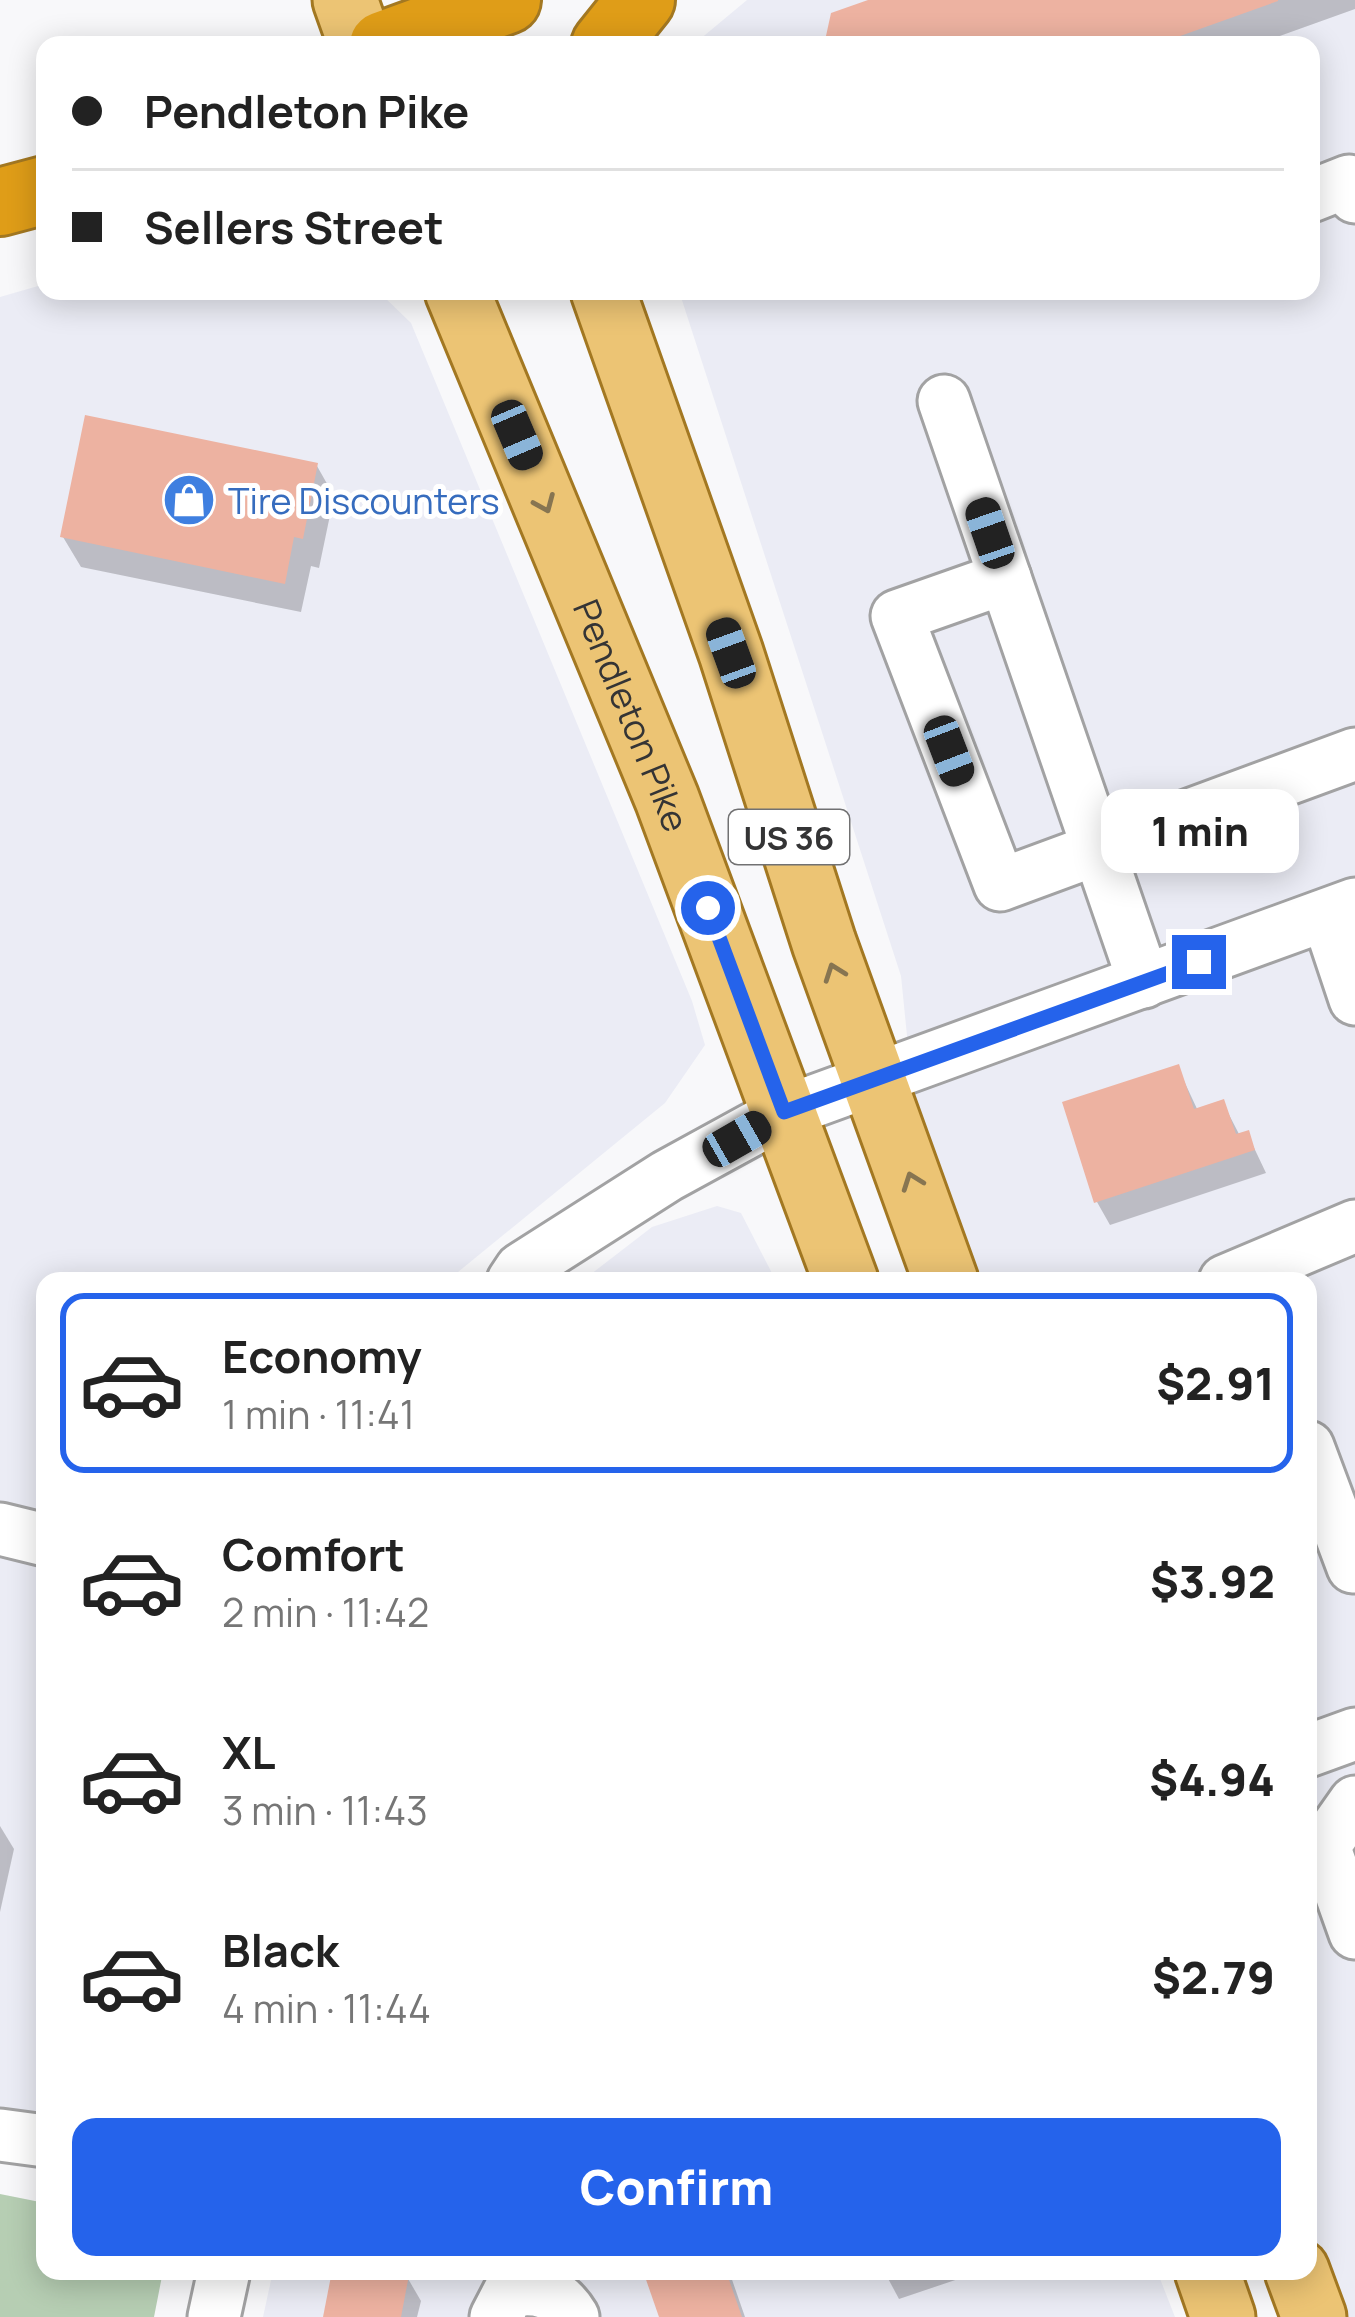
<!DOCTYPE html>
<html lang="en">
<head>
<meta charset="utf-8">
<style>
	:root { --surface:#fff; --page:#f6f6f6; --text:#222; --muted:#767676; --line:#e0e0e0; --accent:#2563eb }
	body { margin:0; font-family:Manrope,sans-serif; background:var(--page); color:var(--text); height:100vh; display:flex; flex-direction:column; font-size:45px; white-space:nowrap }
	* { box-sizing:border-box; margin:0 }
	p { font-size:39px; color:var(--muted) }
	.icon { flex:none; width:66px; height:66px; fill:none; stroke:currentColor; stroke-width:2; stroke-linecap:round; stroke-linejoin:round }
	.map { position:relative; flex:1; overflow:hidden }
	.side { position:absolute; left:36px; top:1272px; width:1281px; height:1008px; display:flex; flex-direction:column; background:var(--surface); border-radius:24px; box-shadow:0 6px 30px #0003 }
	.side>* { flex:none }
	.guide { position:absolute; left:36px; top:36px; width:1284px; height:264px; border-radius:24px; box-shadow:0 6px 30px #0003; display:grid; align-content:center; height:264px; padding:0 36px; background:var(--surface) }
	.end { position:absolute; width:54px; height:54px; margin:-27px; border:15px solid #2563eb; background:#fff; box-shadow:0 0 0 6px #fff }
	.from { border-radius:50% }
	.bubble { position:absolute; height:84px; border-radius:24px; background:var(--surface); box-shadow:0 6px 30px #0003; font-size:39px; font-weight:800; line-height:84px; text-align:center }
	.car { position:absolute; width:36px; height:72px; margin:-36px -18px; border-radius:15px; box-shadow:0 0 9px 3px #0007; background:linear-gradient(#222 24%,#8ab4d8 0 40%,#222 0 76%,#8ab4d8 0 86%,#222 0) }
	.guide b { display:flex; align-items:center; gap:42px; height:114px; font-size:45px }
	.guide b+b { border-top:3px solid var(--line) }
	.guide i { width:30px; height:30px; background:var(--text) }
	ul { padding:21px 0 0; list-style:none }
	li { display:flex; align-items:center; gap:36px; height:180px; margin:0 24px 18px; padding:0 12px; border:6px solid transparent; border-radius:24px }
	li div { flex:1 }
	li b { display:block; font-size:45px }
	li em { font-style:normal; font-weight:800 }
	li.selected { border-color:var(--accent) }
	li>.icon { width:108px; height:108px; stroke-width:1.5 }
	.button { display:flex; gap:24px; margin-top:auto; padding:24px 36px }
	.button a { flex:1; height:138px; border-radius:24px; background:var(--accent); color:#fff; font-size:48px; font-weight:800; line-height:138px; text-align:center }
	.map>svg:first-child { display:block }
</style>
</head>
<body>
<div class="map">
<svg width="1355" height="2317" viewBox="0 0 1355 2317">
	<rect width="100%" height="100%" fill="#f8f8fa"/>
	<g fill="#ebecf5">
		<polygon points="747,0 1355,0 1355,2317 1344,2317 1308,2220 1308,1281 976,1281 913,1095 901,976 679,291 1311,291 1311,45 693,45"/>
		<polygon points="45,284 45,291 378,291 411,323 692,1001 705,1045 665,1103 447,1281 45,1281 45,2117 0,2110 0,297"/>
		<polygon points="717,1206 741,1213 776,1281 582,1281 652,1227"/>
		<polygon points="273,2271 1157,2271 1175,2317 263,2317"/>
	</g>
	<polygon fill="#b6ceb3" points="0,2194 45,2203 45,2271 163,2271 154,2317 0,2317"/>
	<g fill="#0003">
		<polygon points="877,0 1355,0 1355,9 1255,45 827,45"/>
		<polygon points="317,466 334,496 319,568 311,566 301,612 81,567 63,537"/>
		<polygon points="1178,1068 1198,1111 1223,1103 1240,1136 1247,1133 1266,1173 1110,1225 1097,1202"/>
		<polygon points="0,1826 14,1849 0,1912"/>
		<polygon points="335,2271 407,2277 421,2301 417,2317 326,2317"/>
		<polygon points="646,2271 729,2271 745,2317 662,2317"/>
		<polygon points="884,2271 982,2271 899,2299"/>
	</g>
	<g fill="#edb2a1">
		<polygon points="868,0 1278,0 1278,1 1155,45 824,45 831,13"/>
		<polygon points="85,415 318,463 303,539 294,537 285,584 60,537"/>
		<polygon points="1179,1064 1194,1109 1224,1099 1236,1134 1249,1130 1255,1150 1094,1203 1062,1102"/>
		<polygon points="332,2271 409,2275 401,2317 323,2317"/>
		<polygon points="643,2271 726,2271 742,2317 659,2317"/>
	</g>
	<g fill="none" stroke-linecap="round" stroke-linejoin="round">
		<g stroke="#a2a2a3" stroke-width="57">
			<g id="minor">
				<polyline points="1311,196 1349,181 1355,197"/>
				<polyline points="944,401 1144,982"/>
				<polyline points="1005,578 897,616 1000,885 1355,754"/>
				<polyline points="1327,915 1355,999"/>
				<polyline points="513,1281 521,1269 667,1176 784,1112 1355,904"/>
				<polyline points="1225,1281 1355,1226"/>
				<polyline points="1308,1447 1353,1567"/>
				<polyline points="0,1529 45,1540"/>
				<polyline points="1308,1751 1355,1734"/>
				<polyline points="1355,1802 1324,1846 1355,1933"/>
				<polyline points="0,2135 45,2141"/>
				<polyline points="214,2317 224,2271"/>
				<path d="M496,2317L509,2292C537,2286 558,2292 573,2317"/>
			</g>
		</g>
		<g stroke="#a37822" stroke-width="69">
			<g id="major">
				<polyline points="345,0 361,45"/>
				<path id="s1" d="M457,291L667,799L846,1281"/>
				<polyline points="603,291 731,653 824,943 946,1281"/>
				<polyline points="1207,2271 1223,2317"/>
				<polyline points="1297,2271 1314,2317"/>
			</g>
		</g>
		<g stroke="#a37822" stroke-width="72">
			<g id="highway">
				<polyline points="383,45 507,0"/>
				<polyline points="605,45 641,0"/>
				<polyline points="0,202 45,190"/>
			</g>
		</g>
		<use href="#minor" stroke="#fff" stroke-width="51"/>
		<use href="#major" stroke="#ecc474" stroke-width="63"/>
		<use href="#highway" stroke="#df9d18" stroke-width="66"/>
	</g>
	<defs><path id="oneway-chevron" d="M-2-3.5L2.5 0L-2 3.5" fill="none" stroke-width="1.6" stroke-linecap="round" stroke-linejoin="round" transform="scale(3)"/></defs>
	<g stroke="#877551">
		<use href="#oneway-chevron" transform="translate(545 504) rotate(67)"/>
		<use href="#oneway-chevron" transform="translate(834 972) rotate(-110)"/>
		<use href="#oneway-chevron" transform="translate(912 1181) rotate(-110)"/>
	</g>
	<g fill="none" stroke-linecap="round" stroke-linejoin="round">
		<polyline stroke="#2563eb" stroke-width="15" points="708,908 784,1112 1199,962"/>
	</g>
	<defs>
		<g id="shop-disc" transform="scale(2.7)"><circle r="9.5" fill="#3f7fe0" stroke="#fff"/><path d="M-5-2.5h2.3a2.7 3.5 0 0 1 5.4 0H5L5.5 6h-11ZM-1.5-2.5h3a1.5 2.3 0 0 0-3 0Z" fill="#fff"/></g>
	</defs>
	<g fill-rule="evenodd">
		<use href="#shop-disc" x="189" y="500"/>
	</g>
	<g text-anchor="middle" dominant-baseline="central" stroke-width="10" stroke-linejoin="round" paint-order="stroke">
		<rect fill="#fff" stroke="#717172" stroke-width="3" x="729" y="810" width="120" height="54" rx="9"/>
		<g font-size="33" font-weight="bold" fill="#343435">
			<text x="789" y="837">US 36</text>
		</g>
		<g font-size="36" fill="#366cbe" stroke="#fff" text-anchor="start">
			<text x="228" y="500">Tire Discounters</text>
		</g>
		<g font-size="36" fill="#343435" stroke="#fff">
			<text stroke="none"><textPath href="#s1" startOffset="459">Pendleton Pike</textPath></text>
		</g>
	</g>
</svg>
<i class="end from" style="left:708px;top:908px"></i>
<i class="end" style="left:1199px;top:962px"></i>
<div class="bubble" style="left:1101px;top:789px;width:198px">1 min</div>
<i class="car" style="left:517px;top:435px;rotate:157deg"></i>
<i class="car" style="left:990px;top:533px;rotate:341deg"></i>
<i class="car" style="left:731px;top:653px;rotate:340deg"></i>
<i class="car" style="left:949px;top:751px;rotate:159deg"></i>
<i class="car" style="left:737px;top:1139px;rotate:60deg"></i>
<div class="guide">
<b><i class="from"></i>Pendleton Pike</b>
<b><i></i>Sellers Street</b>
</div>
<section class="side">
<ul>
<li class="selected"><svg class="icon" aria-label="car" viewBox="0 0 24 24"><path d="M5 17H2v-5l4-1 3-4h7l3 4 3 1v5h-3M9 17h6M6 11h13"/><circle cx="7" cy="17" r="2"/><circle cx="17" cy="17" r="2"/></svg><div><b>Economy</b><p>1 min · 11:41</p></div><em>$2.91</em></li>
<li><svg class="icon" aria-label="car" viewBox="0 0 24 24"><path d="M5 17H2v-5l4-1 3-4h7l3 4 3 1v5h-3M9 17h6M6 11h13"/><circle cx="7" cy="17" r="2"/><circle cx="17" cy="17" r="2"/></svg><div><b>Comfort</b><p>2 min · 11:42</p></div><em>$3.92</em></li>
<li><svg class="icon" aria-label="car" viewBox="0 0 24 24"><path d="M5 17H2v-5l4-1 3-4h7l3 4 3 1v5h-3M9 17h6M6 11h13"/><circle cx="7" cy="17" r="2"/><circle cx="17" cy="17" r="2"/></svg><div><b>XL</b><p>3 min · 11:43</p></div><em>$4.94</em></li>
<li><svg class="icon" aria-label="car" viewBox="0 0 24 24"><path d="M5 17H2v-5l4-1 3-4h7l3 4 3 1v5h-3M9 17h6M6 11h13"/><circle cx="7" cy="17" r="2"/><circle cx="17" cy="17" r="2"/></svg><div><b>Black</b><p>4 min · 11:44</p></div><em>$2.79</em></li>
</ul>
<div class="button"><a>Confirm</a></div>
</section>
</div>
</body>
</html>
